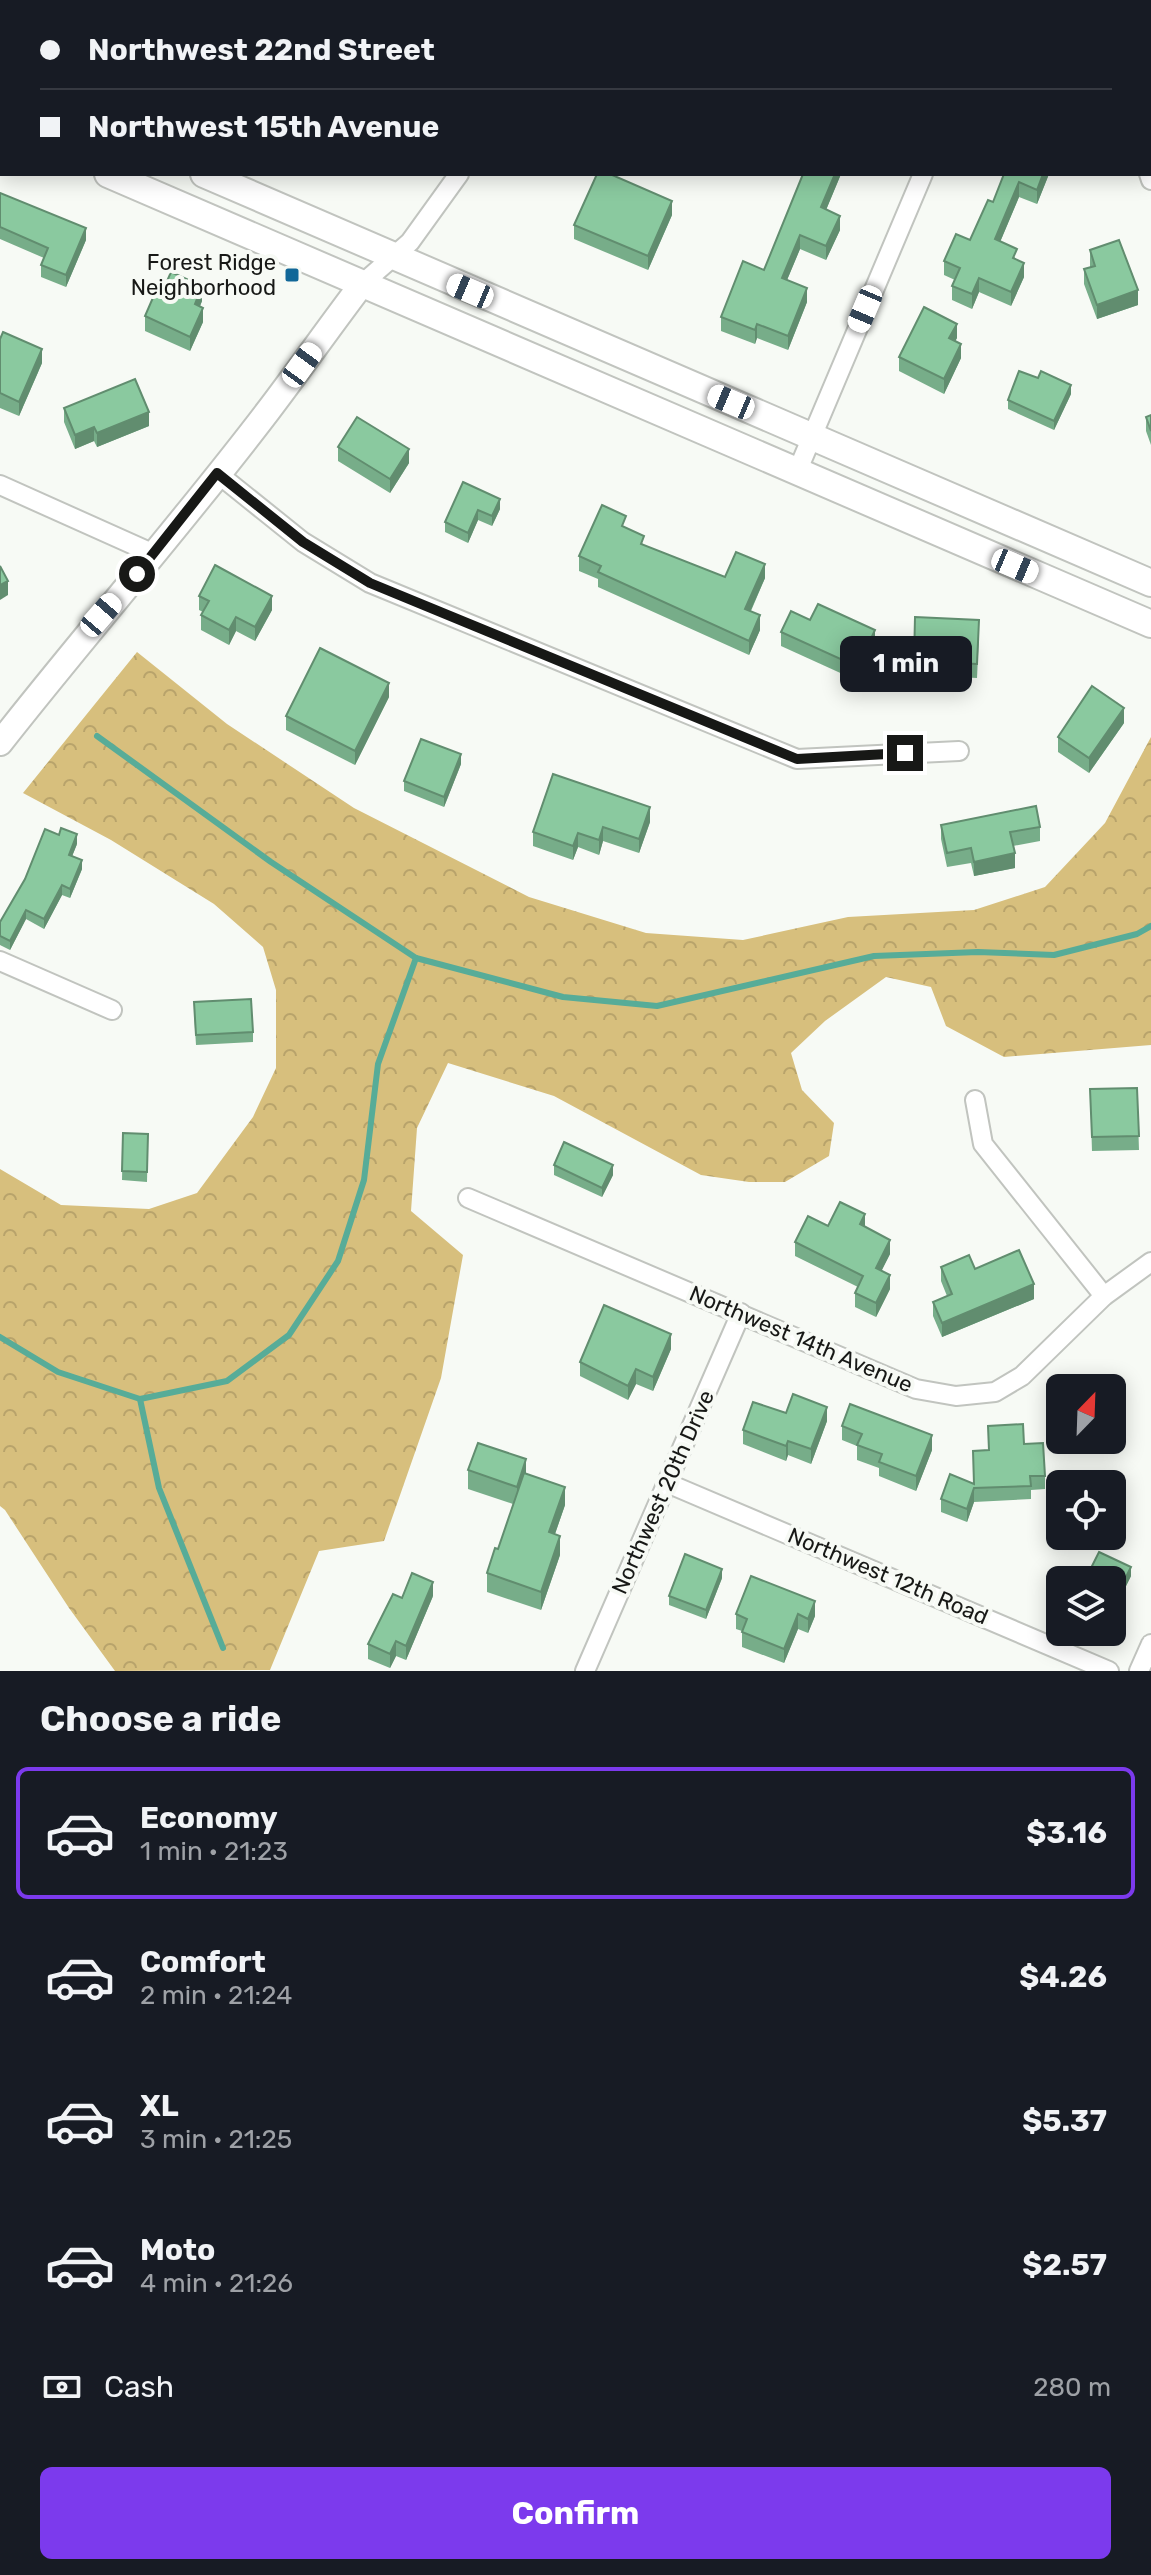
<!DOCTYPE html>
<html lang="en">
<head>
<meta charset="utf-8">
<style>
	:root { --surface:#171b24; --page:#20242c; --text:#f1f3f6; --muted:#9ea1a6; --line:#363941; --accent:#7c3aed }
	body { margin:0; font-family:Rubik,sans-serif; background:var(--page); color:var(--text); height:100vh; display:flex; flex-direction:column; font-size:30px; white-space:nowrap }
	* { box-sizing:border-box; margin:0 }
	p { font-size:26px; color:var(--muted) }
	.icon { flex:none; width:44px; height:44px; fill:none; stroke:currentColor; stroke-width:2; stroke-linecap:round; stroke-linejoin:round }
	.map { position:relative; height:1671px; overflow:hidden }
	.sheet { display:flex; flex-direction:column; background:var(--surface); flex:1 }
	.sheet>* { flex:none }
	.banner { position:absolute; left:0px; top:0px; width:1152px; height:176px; box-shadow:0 4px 20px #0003; display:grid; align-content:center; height:176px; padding:0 40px; background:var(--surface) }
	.needle { width:52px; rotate:23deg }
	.controls { position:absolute; left:1046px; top:1374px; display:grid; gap:16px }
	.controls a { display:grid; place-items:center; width:80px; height:80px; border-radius:12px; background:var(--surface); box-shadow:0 4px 20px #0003; font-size:40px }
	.end { position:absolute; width:36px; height:36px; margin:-18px; border:10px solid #171816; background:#fff; box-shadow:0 0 0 4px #fff }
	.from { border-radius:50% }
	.bubble { position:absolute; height:56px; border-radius:12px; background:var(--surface); box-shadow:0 4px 20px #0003; font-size:26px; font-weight:700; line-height:56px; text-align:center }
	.car { position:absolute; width:24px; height:48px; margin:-24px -12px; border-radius:10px; box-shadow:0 0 6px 2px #0007; background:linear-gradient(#fff 24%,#345 0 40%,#fff 0 76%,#345 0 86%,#fff 0) }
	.banner b { display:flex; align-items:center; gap:28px; height:76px; font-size:30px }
	.banner b+b { border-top:2px solid var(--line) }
	.banner i { width:20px; height:20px; background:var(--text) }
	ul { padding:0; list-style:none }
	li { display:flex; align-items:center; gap:24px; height:132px; margin:0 16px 12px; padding:0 24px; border:4px solid transparent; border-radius:12px }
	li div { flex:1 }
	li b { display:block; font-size:30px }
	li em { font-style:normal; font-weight:700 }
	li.selected { border-color:var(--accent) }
	li>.icon { width:72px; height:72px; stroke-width:1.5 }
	h2 { padding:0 40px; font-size:36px; line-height:96px }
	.pay { display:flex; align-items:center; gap:20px; height:88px; padding:0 40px; font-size:30px }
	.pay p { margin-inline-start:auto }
	.cta { display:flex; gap:16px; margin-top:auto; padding:16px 40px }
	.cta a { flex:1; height:92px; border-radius:12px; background:var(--accent); color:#fff; font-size:32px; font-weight:700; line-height:92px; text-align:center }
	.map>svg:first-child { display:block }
</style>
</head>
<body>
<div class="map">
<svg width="1151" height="1671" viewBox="0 0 1151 1671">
	<defs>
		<pattern id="forest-crowns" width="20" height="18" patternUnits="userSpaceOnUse" patternTransform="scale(2)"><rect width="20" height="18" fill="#d7bf7d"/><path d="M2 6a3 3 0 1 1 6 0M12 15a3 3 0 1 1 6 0" fill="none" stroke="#b8a36b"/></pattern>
	</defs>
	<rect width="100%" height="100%" fill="#f7faf5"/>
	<polygon fill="url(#forest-crowns)" points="137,652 227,724 354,808 529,897 646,933 743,940 848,917 974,910 1045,887 1105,823 1151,737 1151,1045 1004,1057 946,1026 931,987 886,977 825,1021 791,1053 802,1090 834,1123 829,1156 785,1182 749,1182 701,1175 554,1096 448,1063 417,1128 411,1211 463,1255 441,1378 384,1541 319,1551 270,1670 115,1671 69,1608 5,1510 0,1506 0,1169 61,1205 149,1209 197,1193 253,1117 276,1068 276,990 263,947 214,904 111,840 23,793"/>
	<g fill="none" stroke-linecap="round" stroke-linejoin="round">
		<g stroke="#57ac98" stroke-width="6">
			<polyline points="97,736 271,862 416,958"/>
			<polyline points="0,1337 58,1372 140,1399 227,1381 289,1335 338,1261 364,1180 378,1064 416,958 563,997 657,1006 874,956 978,952 1054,955 1137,934 1151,926"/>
			<polyline points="140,1399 159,1488 223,1648"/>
		</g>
		<g stroke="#c1c4bf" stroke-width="22">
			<g id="minor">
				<polyline points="1025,0 1032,2"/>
				<polyline points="599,2 600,0"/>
				<polyline points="997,2 998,0"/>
				<polyline points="1149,174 1151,180"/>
				<polyline points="362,284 410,242 459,174"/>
				<polyline points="797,472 923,174"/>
				<polyline points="217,473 303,542 370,583 797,759 959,751"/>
				<polyline points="0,485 154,554"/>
				<polyline points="0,961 112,1010"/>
				<polyline points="975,1100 983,1144 1104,1296"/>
				<polyline points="468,1198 916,1389 956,1396 995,1392 1022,1376 1104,1296 1151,1262"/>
				<polyline points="667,1483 1109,1671"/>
				<polyline points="585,1671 741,1313"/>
				<polyline points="1139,1671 1151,1644"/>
			</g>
		</g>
		<g stroke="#c1c4bf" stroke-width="28">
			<path id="tertiary" d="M0,743C88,631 182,524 268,411C300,369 330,326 362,284"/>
		</g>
		<g stroke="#c1c4bf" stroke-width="30">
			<g id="secondary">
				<polyline points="0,85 2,86"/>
				<polyline points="0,128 2,128"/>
				<polyline points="108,174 1151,624"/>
				<polyline points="204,174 1151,583"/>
			</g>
		</g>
		<use href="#minor" stroke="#fff" stroke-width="18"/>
		<use href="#tertiary" stroke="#fff" stroke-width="24"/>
		<use href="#secondary" stroke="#fff" stroke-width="26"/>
	</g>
	<g fill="#77ad89">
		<polygon points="703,0 722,0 721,2 707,2"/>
		<polygon points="841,174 826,210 840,230 826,260 800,249 787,280 807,302 788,350 757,338 755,344 721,331 721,317 764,270"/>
		<polygon points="1004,174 1049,174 1037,204 1019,197 1000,242 1017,260 1024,277 1011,306 979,292 972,309 952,300 952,286 955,280 944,275 944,261 970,240 993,202"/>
		<polygon points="0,193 86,240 66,287 41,277 41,265 44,258 0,239"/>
		<polygon points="672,215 648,270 574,239 574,225"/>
		<polygon points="1090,250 1138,305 1097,319 1084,284 1084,269 1090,267"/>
		<polygon points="164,288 202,301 200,306 203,322 190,351 145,331 145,316"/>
		<polygon points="957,338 955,341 961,358 944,394 899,371 899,357"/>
		<polygon points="0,339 42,363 19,416 0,408"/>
		<polygon points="1071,394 1054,430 1008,409 1008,400"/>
		<polygon points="64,408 149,426 97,447 94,441 75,449 64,422"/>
		<polygon points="1151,415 1151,445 1146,431 1146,417"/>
		<polygon points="338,447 409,463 390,493 338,461"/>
		<polygon points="463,482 500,509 492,526 478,520 468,543 445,532 445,522"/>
		<polygon points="626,528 644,545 725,577 765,578 751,611 760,630 749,655 598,587 598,579 579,571 579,556"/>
		<polygon points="199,596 272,610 255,641 236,631 229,645 201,630 201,615 203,612 199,610"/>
		<polygon points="810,620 875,644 858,681 781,646 781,632"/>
		<polygon points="979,634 977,678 914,675 914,661"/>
		<polygon points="389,697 355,765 286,730 286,716"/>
		<polygon points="1124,723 1089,773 1058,752 1058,737"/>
		<polygon points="461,764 444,807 404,791 404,781"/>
		<polygon points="650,822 639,853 603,841 599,855 578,847 573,860 533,846 533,832"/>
		<polygon points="941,825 1040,827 1040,841 1013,846 1015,868 974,876 971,863 947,867 941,839"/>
		<polygon points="77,844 72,856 82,869 70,898 62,895 44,929 26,919 10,950 0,945 0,922"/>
		<polygon points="194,1012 253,1032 253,1042 196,1045"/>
		<polygon points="1137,1088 1139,1150 1092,1151 1090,1089"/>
		<polygon points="123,1133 148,1134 147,1182 122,1180"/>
		<polygon points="554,1165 613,1175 602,1197 554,1175"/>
		<polygon points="828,1226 865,1227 890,1254 881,1271 890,1289 876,1317 855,1307 855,1293 858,1287 795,1256 795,1242"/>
		<polygon points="941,1267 975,1269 1034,1299 942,1337 933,1316 933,1302 947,1296 941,1281"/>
		<polygon points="671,1349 653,1391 636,1384 628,1400 580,1376 580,1362"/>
		<polygon points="786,1413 827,1421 811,1464 788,1455 786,1461 743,1444 743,1430"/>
		<polygon points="842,1426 932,1450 916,1491 879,1476 879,1468 857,1460 857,1446 842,1440"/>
		<polygon points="1024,1444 1045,1476 1045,1489 1031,1490 1031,1499 974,1502 967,1522 941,1512 941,1499 974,1483 988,1450"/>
		<polygon points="468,1470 526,1473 565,1505 555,1534 560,1555 541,1610 487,1592 487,1573 498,1549 513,1504 468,1489"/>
		<polygon points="751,1576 815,1616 808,1633 798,1629 784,1663 742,1647 742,1631 736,1629 736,1614"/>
		<polygon points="1131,1576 1118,1602 1112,1599 1112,1580 1086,1580 1086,1578"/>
		<polygon points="722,1578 706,1619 669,1605 669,1596"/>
		<polygon points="433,1596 406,1660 396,1656 390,1668 368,1659 368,1644"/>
	</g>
	<g fill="#618d6f">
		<polygon points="835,174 841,174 821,222 821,207"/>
		<polygon points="1043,174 1049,174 1037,204 1037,190"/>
		<polygon points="1019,182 1019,197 995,254 995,239"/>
		<polygon points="672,201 672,215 648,270 648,256"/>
		<polygon points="840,216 840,230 826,260 826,246"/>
		<polygon points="86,228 86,240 66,287 66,275"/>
		<polygon points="800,235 800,249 782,292 782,278"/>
		<polygon points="1024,263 1024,277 1011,306 1011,292"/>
		<polygon points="979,278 979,292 972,309 972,294"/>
		<polygon points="202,286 202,301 195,318 195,304"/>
		<polygon points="807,288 807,302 788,350 788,336"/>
		<polygon points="1138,290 1138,305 1097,319 1097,305"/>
		<polygon points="203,308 203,322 190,351 190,337"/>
		<polygon points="757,324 757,338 755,344 755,330"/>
		<polygon points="957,324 957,338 949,353 949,338"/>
		<polygon points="961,344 961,358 944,394 944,379"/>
		<polygon points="42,349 42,363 19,416 19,402"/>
		<polygon points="1071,385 1071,394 1054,430 1054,421"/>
		<polygon points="149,412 149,426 97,447 97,433"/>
		<polygon points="94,427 94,441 75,449 75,435"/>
		<polygon points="409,449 409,463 390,493 390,479"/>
		<polygon points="500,499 500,509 492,526 492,516"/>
		<polygon points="478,510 478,520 468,543 468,533"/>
		<polygon points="765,564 765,578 745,623 745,609"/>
		<polygon points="8,581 8,595 0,600 0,585"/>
		<polygon points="272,596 272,610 255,641 255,627"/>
		<polygon points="760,615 760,630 749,655 749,641"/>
		<polygon points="236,617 236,631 229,645 229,630"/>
		<polygon points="875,630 875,644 858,681 858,667"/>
		<polygon points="389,683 389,697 355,765 355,751"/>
		<polygon points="1124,708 1124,723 1089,773 1089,758"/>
		<polygon points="461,754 461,764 444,807 444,797"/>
		<polygon points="650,807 650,822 639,853 639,839"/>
		<polygon points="603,827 603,841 599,855 599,840"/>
		<polygon points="578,833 578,847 573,860 573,846"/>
		<polygon points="77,834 77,844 69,864 69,855"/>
		<polygon points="1015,853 1015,868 974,876 974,862"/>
		<polygon points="82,860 82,869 70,898 70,889"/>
		<polygon points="62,885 62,895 44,929 44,919"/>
		<polygon points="26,910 26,919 10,950 10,941"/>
		<polygon points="613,1165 613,1175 602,1197 602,1188"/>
		<polygon points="865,1214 865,1228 860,1224"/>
		<polygon points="890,1240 890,1254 876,1282 876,1268"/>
		<polygon points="890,1275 890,1289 876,1317 876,1303"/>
		<polygon points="1034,1284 1034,1299 942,1337 942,1323"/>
		<polygon points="671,1334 671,1349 653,1391 653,1377"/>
		<polygon points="636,1369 636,1384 628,1400 628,1386"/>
		<polygon points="827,1407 827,1421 811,1464 811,1449"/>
		<polygon points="932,1435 932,1450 916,1491 916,1476"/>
		<polygon points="788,1441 788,1455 786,1461 786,1446"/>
		<polygon points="526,1459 526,1478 517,1505 517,1487"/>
		<polygon points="565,1487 565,1505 549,1551 549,1532"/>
		<polygon points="974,1488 974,1502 967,1522 967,1509"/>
		<polygon points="560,1536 560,1555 541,1610 541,1592"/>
		<polygon points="1131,1567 1131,1576 1118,1602 1118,1593"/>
		<polygon points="722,1569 722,1578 706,1619 706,1610"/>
		<polygon points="433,1582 433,1596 406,1660 406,1646"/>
		<polygon points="815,1601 815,1616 808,1633 808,1619"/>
		<polygon points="798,1614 798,1629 784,1663 784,1649"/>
		<polygon points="396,1641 396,1656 390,1668 390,1654"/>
	</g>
	<g fill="#8ac99f" stroke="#618d6f" stroke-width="2">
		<polygon points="27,0 65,0 70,2 26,2"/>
		<polygon points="597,174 610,174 672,201 648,256 574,225"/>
		<polygon points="803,174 835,174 821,207 840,216 826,246 800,235 782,278 807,288 788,336 757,324 755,330 721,317 743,261 764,270"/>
		<polygon points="1004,174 1043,174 1037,190 1019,182 995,239 1017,249 1013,258 1024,263 1011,292 979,278 972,294 952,286 960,268 944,261 956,234 970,240 988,200 993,202"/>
		<polygon points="0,193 86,228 66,275 41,265 48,248 0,227"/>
		<polygon points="1119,240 1138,290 1097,305 1084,269 1095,266 1090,250"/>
		<polygon points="171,272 202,286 195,304 203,308 190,337 145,316 158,286 164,288"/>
		<polygon points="924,307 957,324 949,338 961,344 944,379 899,357"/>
		<polygon points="3,332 42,349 19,402 0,393 0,339"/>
		<polygon points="1019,371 1038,378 1041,371 1071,385 1054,421 1008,400"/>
		<polygon points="135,379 149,412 97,433 94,427 75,435 64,408"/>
		<polygon points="1151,415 1151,431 1146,417"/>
		<polygon points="357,417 409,449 390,479 338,447"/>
		<polygon points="463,482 500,499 492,516 478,510 468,533 445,522"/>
		<polygon points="602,505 626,516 622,526 644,536 641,544 725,577 736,552 765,564 745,609 760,615 749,641 598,572 601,566 579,556"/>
		<polygon points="215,565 272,596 255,627 236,617 229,630 201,615 209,601 199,596"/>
		<polygon points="0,566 8,581 0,585"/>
		<polygon points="818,604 875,630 858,667 781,632 791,611 810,620"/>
		<polygon points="915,617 979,620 977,664 914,661"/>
		<polygon points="320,648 389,683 355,751 286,716"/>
		<polygon points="1092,686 1124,708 1089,758 1058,737"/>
		<polygon points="421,739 461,754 444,797 404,781"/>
		<polygon points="553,774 650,807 639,839 603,827 599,840 578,833 573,846 533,832"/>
		<polygon points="1036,806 1040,827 1010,832 1015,853 974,862 971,848 947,853 941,825"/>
		<polygon points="61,828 77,834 69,855 82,860 70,889 62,885 44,919 26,910 10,941 0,936 0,922 25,879 45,829 59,835"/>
		<polygon points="251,999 253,1032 196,1035 194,1002"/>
		<polygon points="1137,1088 1139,1136 1092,1137 1090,1089"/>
		<polygon points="123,1133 148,1134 147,1172 122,1171"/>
		<polygon points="564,1142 613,1165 602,1188 554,1165"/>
		<polygon points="840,1202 865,1214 860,1224 890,1240 876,1268 890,1275 876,1303 855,1293 863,1276 795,1242 808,1216 828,1226"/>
		<polygon points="1019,1250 1034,1284 942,1323 933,1302 952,1294 941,1267 969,1255 975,1269"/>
		<polygon points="604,1305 671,1334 653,1377 636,1369 628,1386 580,1362"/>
		<polygon points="793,1394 827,1407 811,1449 788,1441 786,1446 743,1430 753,1402 786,1413"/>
		<polygon points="850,1404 932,1435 916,1476 879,1462 882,1454 857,1445 862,1434 842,1426"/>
		<polygon points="1023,1424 1024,1444 1043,1443 1045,1476 1030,1476 1031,1486 974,1488 967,1509 941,1499 950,1474 974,1484 973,1451 989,1450 988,1426"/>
		<polygon points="478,1443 526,1459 517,1487 468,1470"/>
		<polygon points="524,1473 565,1487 549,1532 560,1536 541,1592 487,1573 495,1548 498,1549"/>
		<polygon points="1099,1552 1131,1567 1118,1593 1112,1590 1112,1580 1091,1580 1086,1578"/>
		<polygon points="685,1554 722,1569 706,1610 669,1596"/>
		<polygon points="412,1573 433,1582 406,1646 396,1641 390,1654 368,1644 393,1594 402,1598"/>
		<polygon points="751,1576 815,1601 808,1619 798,1614 784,1649 742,1632 747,1619 736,1614"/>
	</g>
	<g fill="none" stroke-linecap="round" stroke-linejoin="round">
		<polyline stroke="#171816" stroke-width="10" points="137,574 217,473 303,542 370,583 797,759 905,753"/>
	</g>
	<rect fill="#116798" stroke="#f7faf5" stroke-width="3" x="284" y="267" width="16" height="16" rx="4"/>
	<g text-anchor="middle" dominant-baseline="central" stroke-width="8" stroke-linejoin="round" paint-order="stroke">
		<g font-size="22" fill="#171816" stroke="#f7faf5" text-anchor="end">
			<text x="276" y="262">Forest Ridge<tspan x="276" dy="25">Neighborhood</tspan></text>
		</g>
		<g font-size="22" fill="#171816" stroke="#f7faf5">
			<text transform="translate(801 1339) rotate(23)">Northwest 14th Avenue</text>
			<text transform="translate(663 1492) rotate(-66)">Northwest 20th Drive</text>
			<text transform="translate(888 1576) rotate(23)">Northwest 12th Road</text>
		</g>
	</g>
</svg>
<div class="controls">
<a><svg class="needle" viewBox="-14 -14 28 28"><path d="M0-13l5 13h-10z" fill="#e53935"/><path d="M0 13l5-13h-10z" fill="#9ea1a6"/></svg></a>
<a><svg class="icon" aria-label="locate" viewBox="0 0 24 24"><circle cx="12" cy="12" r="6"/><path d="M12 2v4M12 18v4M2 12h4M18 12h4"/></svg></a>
<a><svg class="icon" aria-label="layers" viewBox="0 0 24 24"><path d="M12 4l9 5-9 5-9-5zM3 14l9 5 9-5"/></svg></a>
</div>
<i class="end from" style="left:137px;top:574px"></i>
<i class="end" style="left:905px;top:753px"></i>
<div class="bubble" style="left:840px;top:636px;width:132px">1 min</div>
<i class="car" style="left:470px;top:291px;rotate:293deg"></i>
<i class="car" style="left:865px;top:309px;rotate:203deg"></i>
<i class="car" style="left:302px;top:365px;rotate:36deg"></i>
<i class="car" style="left:731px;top:402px;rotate:293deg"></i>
<i class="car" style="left:1015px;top:566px;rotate:113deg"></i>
<i class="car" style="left:101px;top:615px;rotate:41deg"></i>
<div class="banner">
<b><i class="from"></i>Northwest 22nd Street</b>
<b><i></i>Northwest 15th Avenue</b>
</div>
</div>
<section class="sheet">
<h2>Choose a ride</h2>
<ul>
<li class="selected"><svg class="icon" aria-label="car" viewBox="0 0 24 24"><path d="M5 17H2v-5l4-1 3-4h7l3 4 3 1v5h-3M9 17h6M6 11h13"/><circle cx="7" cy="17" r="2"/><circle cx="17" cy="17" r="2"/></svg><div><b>Economy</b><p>1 min · 21:23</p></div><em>$3.16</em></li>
<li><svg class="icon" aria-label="car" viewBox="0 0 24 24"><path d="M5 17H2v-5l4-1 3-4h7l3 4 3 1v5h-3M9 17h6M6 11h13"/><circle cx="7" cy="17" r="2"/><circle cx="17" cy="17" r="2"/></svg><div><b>Comfort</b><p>2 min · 21:24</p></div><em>$4.26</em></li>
<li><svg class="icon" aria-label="car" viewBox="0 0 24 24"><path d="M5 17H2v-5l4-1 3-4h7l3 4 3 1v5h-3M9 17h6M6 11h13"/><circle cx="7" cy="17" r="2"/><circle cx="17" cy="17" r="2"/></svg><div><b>XL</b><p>3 min · 21:25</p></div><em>$5.37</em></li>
<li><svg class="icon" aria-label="car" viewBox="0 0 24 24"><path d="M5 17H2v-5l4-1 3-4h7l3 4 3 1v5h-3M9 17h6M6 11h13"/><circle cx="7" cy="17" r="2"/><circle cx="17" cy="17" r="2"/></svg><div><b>Moto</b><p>4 min · 21:26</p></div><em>$2.57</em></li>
</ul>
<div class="pay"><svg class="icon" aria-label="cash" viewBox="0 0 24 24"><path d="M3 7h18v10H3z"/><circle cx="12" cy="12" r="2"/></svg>Cash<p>280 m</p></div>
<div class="cta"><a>Confirm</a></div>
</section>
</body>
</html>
